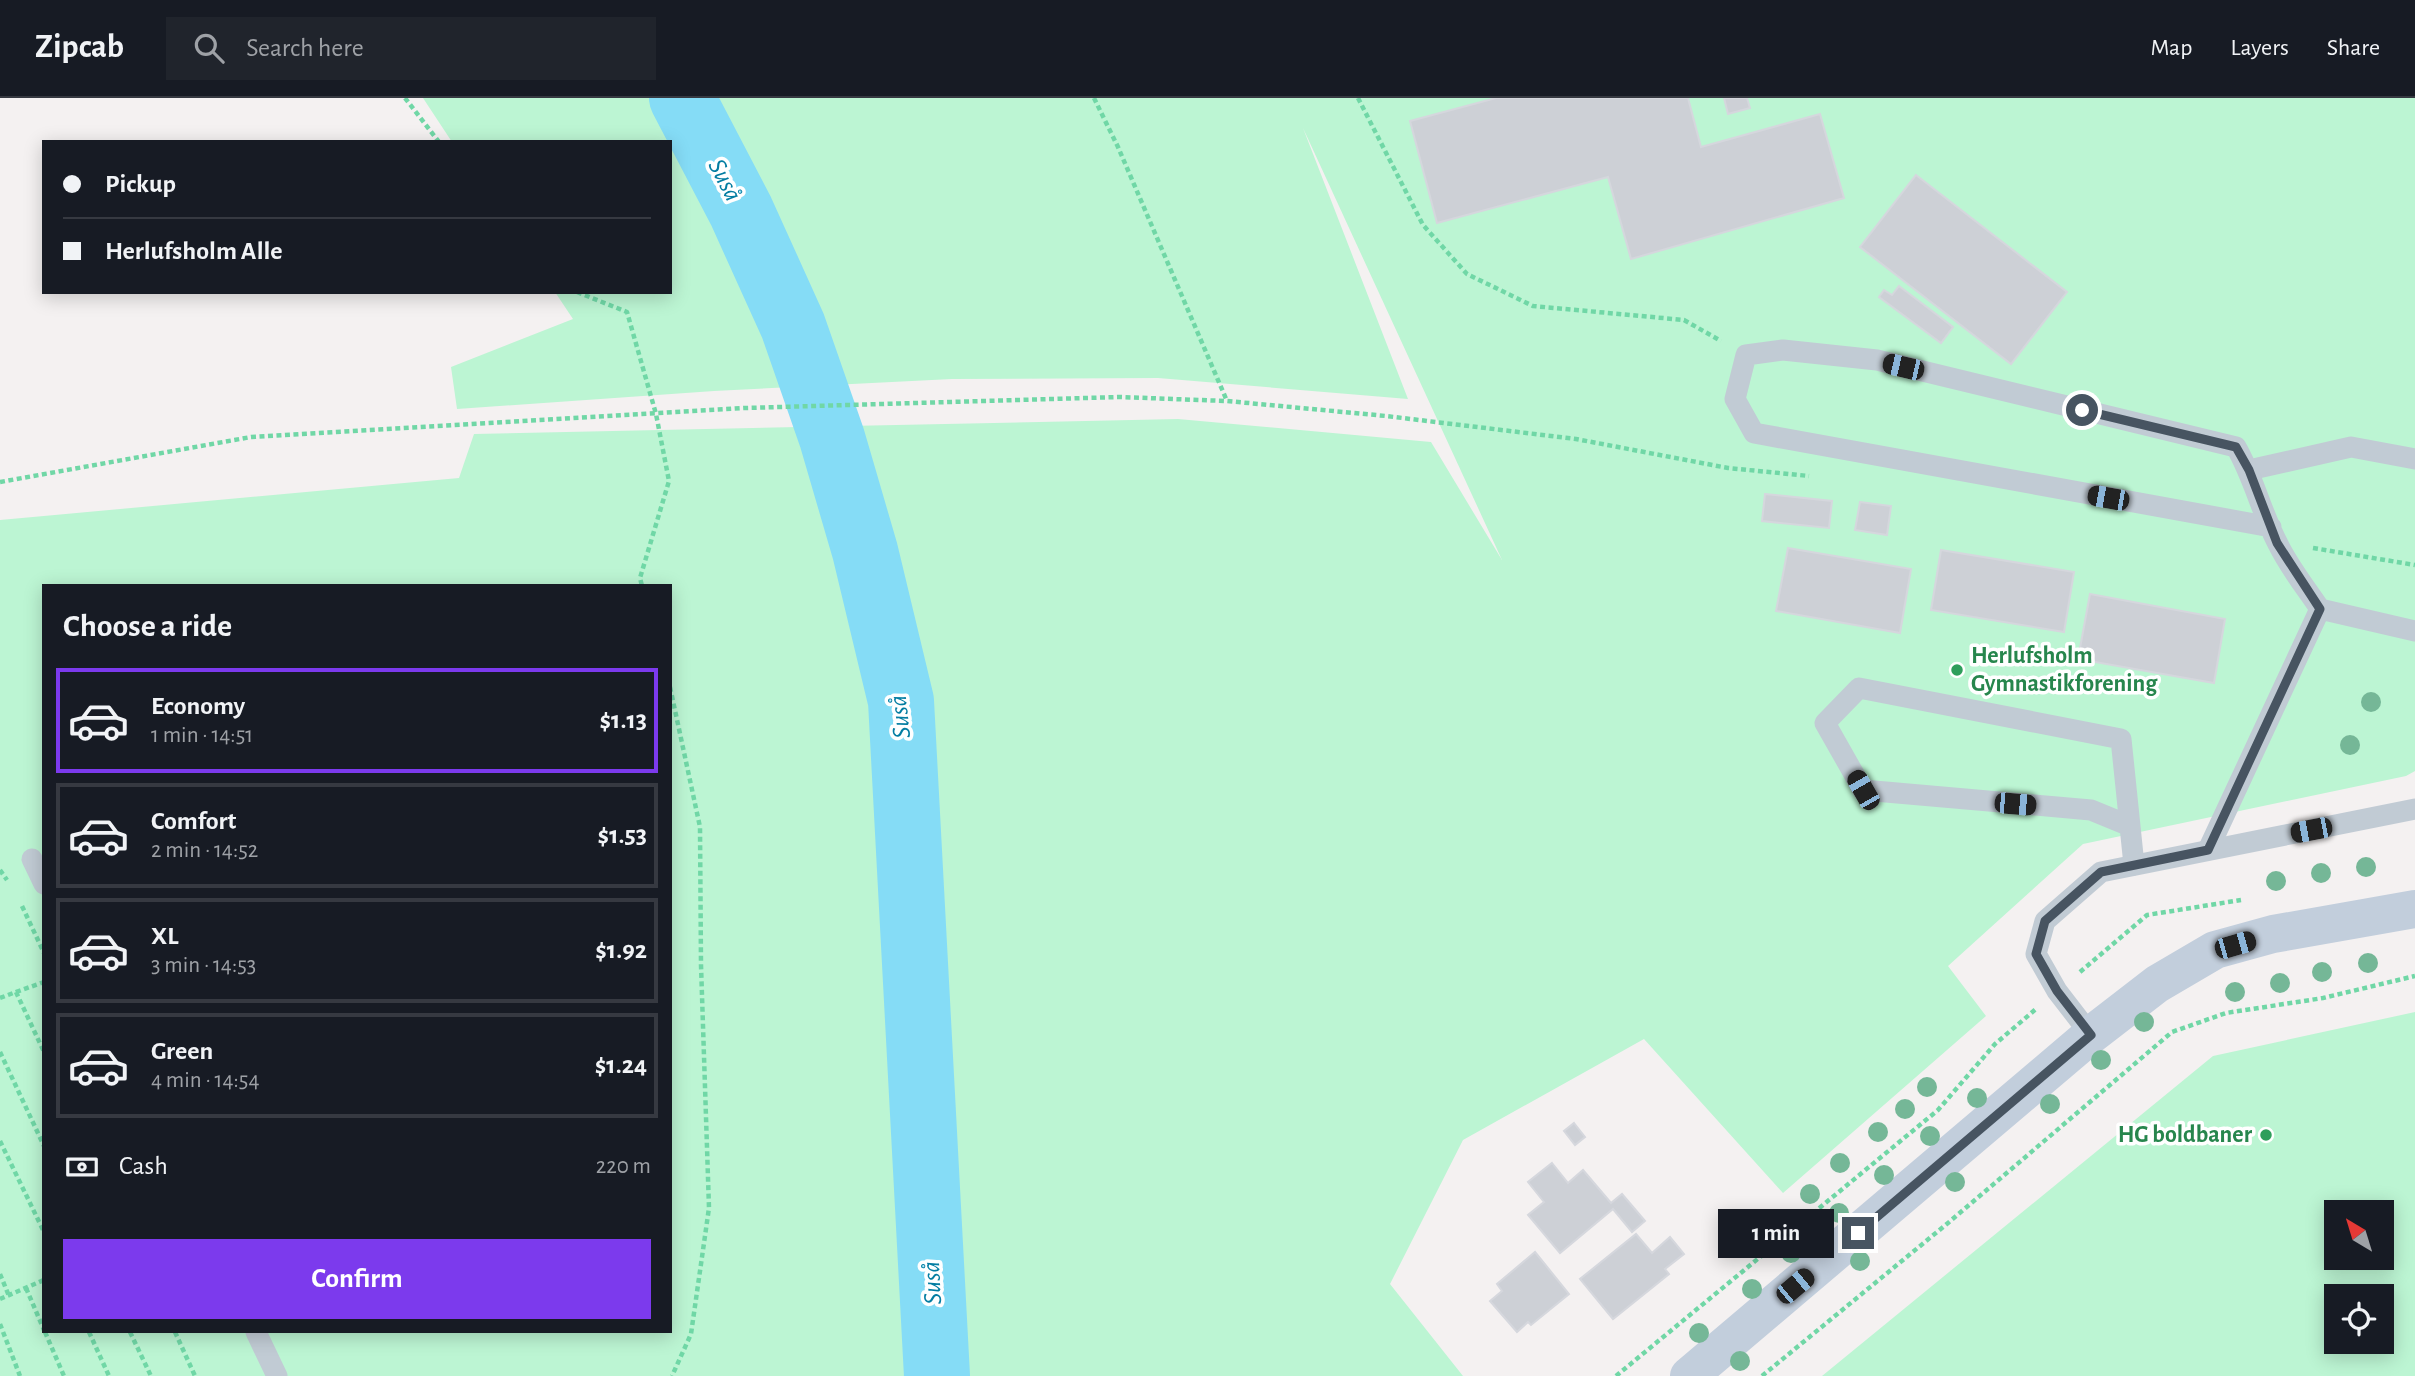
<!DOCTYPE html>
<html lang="en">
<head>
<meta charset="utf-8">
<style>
	:root { --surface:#171b24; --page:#20242c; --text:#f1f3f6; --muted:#9ea1a6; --line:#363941; --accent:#7c3aed }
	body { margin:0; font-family:"Alegreya Sans",sans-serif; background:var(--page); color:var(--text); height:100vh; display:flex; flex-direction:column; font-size:26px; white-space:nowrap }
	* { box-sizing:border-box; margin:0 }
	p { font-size:23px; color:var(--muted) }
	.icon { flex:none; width:38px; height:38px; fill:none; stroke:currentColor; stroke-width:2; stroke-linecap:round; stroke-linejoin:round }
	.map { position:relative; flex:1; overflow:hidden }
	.panel { position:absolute; left:42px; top:486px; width:630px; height:749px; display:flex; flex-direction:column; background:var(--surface); border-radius:0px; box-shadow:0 4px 18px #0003 }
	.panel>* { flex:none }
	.banner { position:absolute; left:42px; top:42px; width:630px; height:154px; border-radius:0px; box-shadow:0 4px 18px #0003; display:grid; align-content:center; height:154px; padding:0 21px; background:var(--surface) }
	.needle { width:46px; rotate:322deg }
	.fabs { position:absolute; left:2324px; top:1102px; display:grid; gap:14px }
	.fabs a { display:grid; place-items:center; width:70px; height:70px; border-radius:0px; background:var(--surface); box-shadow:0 4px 18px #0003; font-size:35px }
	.end { position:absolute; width:32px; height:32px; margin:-16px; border:9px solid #475461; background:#fff; box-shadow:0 0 0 4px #fff }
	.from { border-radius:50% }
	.bubble { position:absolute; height:49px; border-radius:0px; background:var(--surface); box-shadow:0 4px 18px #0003; font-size:23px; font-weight:700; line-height:49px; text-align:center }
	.car { position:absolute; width:21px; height:42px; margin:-21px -10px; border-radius:9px; box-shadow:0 0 5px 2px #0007; background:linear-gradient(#222 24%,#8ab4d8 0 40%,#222 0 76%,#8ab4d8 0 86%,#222 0) }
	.banner b { display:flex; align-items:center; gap:24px; height:66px; font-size:26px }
	.banner b+b { border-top:2px solid var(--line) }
	.banner i { width:18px; height:18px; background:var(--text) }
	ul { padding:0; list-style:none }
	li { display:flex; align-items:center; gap:21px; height:105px; margin:0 14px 10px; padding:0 7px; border:4px solid var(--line); border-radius:0px }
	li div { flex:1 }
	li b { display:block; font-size:26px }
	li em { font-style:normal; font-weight:700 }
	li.on { border-color:var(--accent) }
	li>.icon { width:63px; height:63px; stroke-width:1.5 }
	h2 { padding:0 21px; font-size:32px; line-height:84px }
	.pay { display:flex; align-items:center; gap:18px; height:77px; padding:0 21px; font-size:26px }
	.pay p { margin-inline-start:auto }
	.action { display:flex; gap:14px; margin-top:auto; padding:14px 21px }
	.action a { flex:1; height:80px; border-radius:0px; background:var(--accent); color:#fff; font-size:28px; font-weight:700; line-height:80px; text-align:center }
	header { display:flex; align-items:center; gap:42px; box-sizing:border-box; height:98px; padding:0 35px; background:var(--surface); border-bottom:2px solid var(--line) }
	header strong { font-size:33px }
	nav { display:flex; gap:38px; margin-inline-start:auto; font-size:24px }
	.search { width:490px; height:63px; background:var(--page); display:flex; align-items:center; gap:18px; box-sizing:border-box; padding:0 24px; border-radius:0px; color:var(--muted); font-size:26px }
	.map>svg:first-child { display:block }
</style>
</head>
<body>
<header>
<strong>Zipcab</strong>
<div class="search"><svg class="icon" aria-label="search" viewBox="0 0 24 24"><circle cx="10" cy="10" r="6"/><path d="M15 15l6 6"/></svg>Search here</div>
<nav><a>Map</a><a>Layers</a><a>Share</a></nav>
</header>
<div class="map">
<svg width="2415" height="1278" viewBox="0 0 2415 1278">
	<rect width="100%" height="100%" fill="#f4f1f1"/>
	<g fill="#bcf5d3" fill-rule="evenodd">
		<path d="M423,0H2415V673L2406,678L2083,746L1948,868L1986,918L1783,1095L1644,941L1463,1042L1390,1186L1463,1278H0V422L459,380L474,336L1178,321L1431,344L1502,462L1303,30L1408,301L1158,280L952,281L714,293L457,311L451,269L573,221L555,194H670V44H452ZM44,488H670V1234H44Z"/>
		<path d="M2415,914V1278H1822L2213,958ZM2336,1115H2382V1160H2336ZM2336,1199H2382V1244H2336Z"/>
	</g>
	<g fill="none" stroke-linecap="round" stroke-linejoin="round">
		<polyline stroke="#85dcf6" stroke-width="66" points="682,0 741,113 793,228 832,340 865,453 901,603 937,1278"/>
	</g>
	<g fill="#cdd0d6" stroke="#d5d7dd" stroke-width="2">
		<polygon points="1496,0 1688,0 1701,49 1820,16 1844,100 1631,161 1608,79 1437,125 1410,23"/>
		<polygon points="1724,0 1747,0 1750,10 1728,16"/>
		<polygon points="1916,77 2067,194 2011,266 1860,149"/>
		<polygon points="1899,188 1953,229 1941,245 1879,199 1884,192 1892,197"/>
		<polygon points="1765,396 1832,403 1829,430 1762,423"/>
		<polygon points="1860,404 1891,408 1887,437 1855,432"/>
		<polygon points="1788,450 1911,471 1900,535 1776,513"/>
		<polygon points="1941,452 2074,474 2064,534 1931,512"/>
		<polygon points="2090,496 2225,521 2214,585 2078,561"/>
		<polygon points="1574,1025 1585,1039 1575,1047 1564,1033"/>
		<polygon points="1552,1065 1568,1085 1583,1072 1611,1105 1622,1096 1645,1123 1632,1134 1613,1111 1560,1155 1528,1117 1544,1104 1528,1084"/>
		<polygon points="1636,1136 1652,1155 1670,1139 1684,1156 1665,1171 1669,1176 1613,1221 1580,1181"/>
		<polygon points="1535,1154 1569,1196 1531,1227 1528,1224 1517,1234 1490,1203 1502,1193 1497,1186"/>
	</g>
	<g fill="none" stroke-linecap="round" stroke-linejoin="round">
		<g stroke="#70d7a6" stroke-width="4.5" stroke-dasharray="5 3.5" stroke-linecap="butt">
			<polyline points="405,0 439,44"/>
			<polyline points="1094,0 1118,49 1227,303"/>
			<polyline points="1358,0 1423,127 1467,176 1533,208 1684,222 1721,243"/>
			<polyline points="577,194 627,214 656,316 669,383 640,480 642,488"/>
			<polyline points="0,384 251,339 745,310 1119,299 1227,303 1386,318 1576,341 1728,370 1809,378"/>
			<polyline points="2313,450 2415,467"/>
			<polyline points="670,589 700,729 701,867 709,1110 691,1236 672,1278"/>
			<polyline points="0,772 7,782"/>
			<polyline points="22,808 44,855"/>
			<polyline points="2080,874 2147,817 2241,802"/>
			<polyline points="16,894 44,884"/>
			<polyline points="0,900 16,894 44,954"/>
			<polyline points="0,954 44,1048"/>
			<polyline points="0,1043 44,1134"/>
			<polyline points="0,1176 9,1198"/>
			<polyline points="26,1190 44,1232"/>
			<polyline points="0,1201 44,1182"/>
			<polyline points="0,1226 20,1278"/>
			<polyline points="45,1234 64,1278"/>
			<polyline points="89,1234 109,1278"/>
			<polyline points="130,1234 151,1278"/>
			<polyline points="175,1234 195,1278"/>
			<polyline points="1616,1278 1938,1012 1995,946 2036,911"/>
			<polyline points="1762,1278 1948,1125 2172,934 2226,915 2323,900 2415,878"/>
		</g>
		<g stroke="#c1cbd4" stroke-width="21">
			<polyline points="2249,372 2351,349 2415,361"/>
			<path d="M2271,429L1754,335L1735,301L1746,257L1783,252L1877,262L2236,349C2254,380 2261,414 2278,446C2289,469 2306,490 2320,511L2415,533"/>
			<polyline points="2130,728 2091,712 1863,692 1825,625 1859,590 2121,641 2134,767"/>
			<polyline points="2208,752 2320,511"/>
			<polyline points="32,761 44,786"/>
			<polyline points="2091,937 2057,893 2036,856 2045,823 2101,774 2415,711"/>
			<polyline points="256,1234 277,1278"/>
		</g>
		<polyline stroke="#c2cedc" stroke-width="38" points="1689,1278 2091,937 2157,886 2215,852 2273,836 2415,811"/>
	</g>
	<g fill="#75b797">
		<circle cx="2371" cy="604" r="10"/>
		<circle cx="2350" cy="647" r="10"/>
		<circle cx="2366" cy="769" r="10"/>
		<circle cx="2321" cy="775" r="10"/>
		<circle cx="2276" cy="783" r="10"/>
		<circle cx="2368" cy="865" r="10"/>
		<circle cx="2322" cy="874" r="10"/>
		<circle cx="2280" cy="885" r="10"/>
		<circle cx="2235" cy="894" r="10"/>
		<circle cx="2144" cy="924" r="10"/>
		<circle cx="2101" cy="962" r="10"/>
		<circle cx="1927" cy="989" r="10"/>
		<circle cx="1977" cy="1000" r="10"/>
		<circle cx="2050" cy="1006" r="10"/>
		<circle cx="1905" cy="1011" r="10"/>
		<circle cx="1878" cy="1034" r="10"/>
		<circle cx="1930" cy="1038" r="10"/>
		<circle cx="1840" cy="1065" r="10"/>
		<circle cx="1884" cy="1077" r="10"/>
		<circle cx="1955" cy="1084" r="10"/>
		<circle cx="1810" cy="1096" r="10"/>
		<circle cx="1839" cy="1115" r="10"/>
		<circle cx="1791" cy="1155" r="10"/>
		<circle cx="1860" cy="1163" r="10"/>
		<circle cx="1752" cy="1191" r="10"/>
		<circle cx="1699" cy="1235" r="10"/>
		<circle cx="1740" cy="1263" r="10"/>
	</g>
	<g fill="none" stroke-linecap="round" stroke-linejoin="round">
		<polyline stroke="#475461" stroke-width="9" points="1858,1135 2091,937 2057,893 2036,856 2045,823 2101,774 2208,752 2320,511 2277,445 2249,372 2236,349 2082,312"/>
	</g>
	<g fill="#2e9e5b" stroke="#fff" stroke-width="2.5">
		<circle cx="1957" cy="572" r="7"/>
		<circle cx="2266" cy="1037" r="7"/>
	</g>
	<g text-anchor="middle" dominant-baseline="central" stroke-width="7" stroke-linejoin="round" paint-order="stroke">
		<g font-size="24" font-weight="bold" fill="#27864d" stroke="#fff" text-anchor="start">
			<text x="1971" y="558">Herlufsholm<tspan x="1971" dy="28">Gymnastikforening</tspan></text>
			<text x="2252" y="1037" text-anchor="end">HG boldbaner</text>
		</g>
		<g font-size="26" font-style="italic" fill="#037da2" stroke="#fff">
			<text transform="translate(725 82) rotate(62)">Suså</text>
			<text transform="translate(900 619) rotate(-96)">Suså</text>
			<text transform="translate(932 1185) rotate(-93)">Suså</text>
		</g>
	</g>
</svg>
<div class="fabs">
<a><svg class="needle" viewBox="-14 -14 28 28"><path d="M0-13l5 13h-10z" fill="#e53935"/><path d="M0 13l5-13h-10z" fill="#9ea1a6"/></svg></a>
<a><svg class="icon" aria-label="locate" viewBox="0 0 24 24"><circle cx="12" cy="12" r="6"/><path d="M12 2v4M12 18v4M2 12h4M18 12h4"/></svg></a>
</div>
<i class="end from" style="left:2082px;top:312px"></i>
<i class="end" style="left:1858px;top:1135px"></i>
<div class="bubble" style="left:1718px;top:1111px;width:116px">1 min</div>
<i class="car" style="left:1903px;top:269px;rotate:283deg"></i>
<i class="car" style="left:2108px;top:400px;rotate:280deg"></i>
<i class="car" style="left:1863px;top:692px;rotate:330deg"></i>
<i class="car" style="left:2015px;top:706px;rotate:95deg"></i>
<i class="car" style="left:2311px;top:732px;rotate:259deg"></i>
<i class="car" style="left:2235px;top:847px;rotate:74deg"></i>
<i class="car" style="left:1795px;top:1188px;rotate:50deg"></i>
<div class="banner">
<b><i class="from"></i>Pickup</b>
<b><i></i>Herlufsholm Alle</b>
</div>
<section class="panel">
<h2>Choose a ride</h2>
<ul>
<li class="on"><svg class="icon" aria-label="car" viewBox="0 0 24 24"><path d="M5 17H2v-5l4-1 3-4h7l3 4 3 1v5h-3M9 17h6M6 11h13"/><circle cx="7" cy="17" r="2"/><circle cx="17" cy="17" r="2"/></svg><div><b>Economy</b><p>1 min · 14:51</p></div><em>$1.13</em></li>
<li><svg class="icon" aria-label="car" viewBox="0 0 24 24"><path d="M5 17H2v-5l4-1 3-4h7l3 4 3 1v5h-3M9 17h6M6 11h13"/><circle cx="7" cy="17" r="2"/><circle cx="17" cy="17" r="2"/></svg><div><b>Comfort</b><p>2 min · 14:52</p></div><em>$1.53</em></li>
<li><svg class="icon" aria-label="car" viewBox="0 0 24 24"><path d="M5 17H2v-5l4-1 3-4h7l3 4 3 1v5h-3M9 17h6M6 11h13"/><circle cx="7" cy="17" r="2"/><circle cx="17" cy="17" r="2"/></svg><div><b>XL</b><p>3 min · 14:53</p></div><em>$1.92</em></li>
<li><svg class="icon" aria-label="car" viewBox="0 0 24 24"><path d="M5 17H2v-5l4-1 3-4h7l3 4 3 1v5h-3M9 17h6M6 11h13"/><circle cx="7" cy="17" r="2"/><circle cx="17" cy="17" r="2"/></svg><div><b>Green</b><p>4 min · 14:54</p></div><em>$1.24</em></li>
</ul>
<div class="pay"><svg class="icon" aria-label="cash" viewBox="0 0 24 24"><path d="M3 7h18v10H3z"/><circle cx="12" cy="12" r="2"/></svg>Cash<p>220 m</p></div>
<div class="action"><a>Confirm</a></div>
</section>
</div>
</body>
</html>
